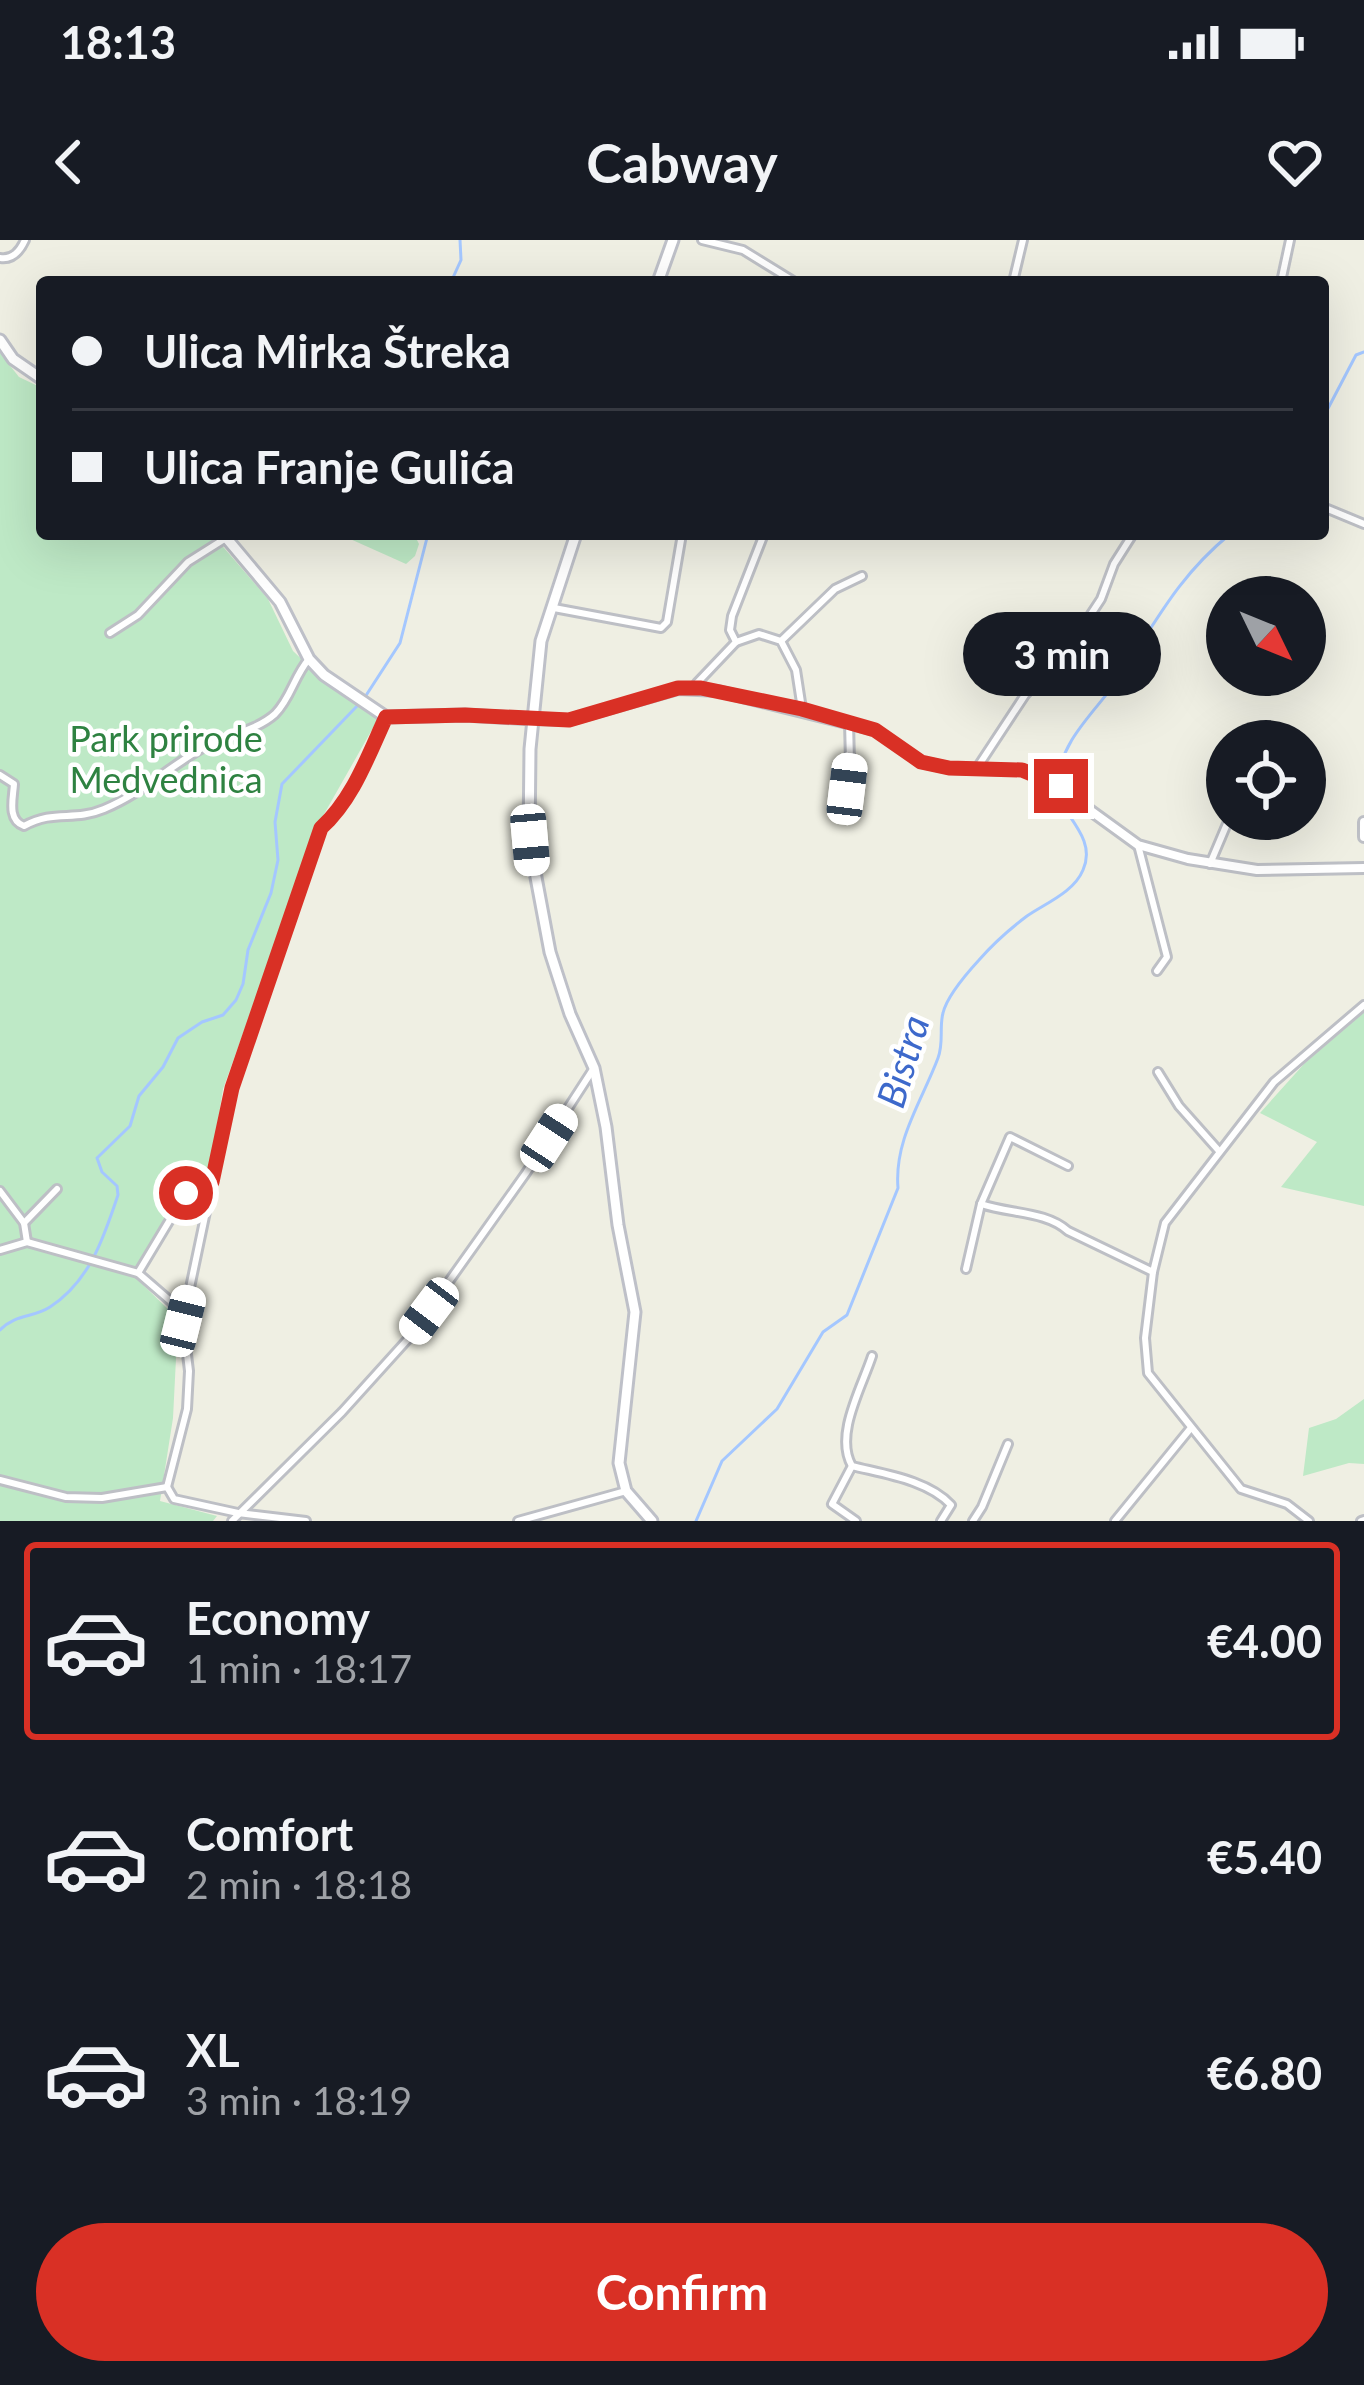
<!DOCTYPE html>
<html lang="en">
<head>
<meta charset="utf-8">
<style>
	:root { --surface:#171b24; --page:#20242c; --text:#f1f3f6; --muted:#9ea1a6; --line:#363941; --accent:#d93025 }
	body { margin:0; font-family:Lato,sans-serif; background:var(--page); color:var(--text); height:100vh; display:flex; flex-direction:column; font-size:45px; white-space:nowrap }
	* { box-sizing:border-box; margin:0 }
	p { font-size:39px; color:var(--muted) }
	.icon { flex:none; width:66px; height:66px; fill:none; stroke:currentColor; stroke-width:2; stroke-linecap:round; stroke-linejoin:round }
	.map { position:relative; height:1281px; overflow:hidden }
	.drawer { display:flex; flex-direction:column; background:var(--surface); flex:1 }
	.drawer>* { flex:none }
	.hud { position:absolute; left:36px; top:36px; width:1293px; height:264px; border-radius:12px; box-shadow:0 12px 48px #0002; display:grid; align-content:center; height:264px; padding:0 36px; background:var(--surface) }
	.needle { width:78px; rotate:133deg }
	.fabs { position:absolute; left:1206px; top:336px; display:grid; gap:24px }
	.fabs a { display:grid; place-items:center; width:120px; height:120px; border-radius:50%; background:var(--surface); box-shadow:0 12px 48px #0002; font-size:60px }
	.end { position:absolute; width:54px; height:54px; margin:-27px; border:15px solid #d93025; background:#fff; box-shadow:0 0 0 6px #fff }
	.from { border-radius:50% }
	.bubble { position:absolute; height:84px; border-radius:42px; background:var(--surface); box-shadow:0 12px 48px #0002; font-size:39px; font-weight:700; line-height:84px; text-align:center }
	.car { position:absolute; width:36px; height:72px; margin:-36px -18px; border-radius:15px; box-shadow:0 0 9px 3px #0007; background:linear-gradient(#fff 24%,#345 0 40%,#fff 0 76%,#345 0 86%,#fff 0) }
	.hud b { display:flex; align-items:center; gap:42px; height:114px; font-size:45px }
	.hud b+b { border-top:3px solid var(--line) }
	.hud i { width:30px; height:30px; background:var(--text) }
	ul { padding:21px 0 0; list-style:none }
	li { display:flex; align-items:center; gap:36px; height:198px; margin:0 24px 18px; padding:0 12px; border:6px solid transparent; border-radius:12px }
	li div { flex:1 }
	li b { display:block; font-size:45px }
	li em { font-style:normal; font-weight:700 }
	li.active { border-color:var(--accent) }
	li>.icon { width:108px; height:108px; stroke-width:1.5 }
	.primary-button { display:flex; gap:24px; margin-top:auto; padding:24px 36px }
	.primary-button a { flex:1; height:138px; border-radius:72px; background:var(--accent); color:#fff; font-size:48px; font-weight:700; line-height:138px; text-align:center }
	.status { display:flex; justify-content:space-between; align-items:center; height:84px; padding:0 60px; background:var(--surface); direction:ltr }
	.status svg { height:33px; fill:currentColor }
	header { display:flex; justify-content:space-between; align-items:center; height:156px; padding:0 36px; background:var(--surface); font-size:54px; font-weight:700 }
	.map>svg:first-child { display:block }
</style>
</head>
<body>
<div class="status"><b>18:13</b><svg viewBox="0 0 49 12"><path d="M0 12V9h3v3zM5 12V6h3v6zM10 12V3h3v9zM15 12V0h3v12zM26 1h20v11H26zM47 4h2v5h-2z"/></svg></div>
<header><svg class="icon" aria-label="back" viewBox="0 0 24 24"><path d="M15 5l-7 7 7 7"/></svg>Cabway<svg class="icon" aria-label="heart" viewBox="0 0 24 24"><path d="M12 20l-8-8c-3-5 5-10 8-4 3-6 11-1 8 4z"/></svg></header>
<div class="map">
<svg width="1364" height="1281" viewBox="0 0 1364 1281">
	<rect width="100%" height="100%" fill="#efefe3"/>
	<g fill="#bee9c6">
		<polygon points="0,113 19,137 42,148 42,294 212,294 268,359 293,411 330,446 378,479 319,583 223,849 209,936 182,950 133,1035 178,1079 173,1178 160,1261 217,1276 213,1281 0,1281"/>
		<polygon points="339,294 414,294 419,304 415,316 406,324"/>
		<polygon points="1364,772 1364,966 1281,947 1317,902 1260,873 1304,824"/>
		<polygon points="1364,1159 1364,1224 1349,1223 1303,1236 1309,1188 1336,1179"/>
	</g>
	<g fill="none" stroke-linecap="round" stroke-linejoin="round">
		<g stroke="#a4c7ff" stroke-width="3">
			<polyline points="451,42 461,20 460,0"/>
			<polyline points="1323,178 1356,115 1364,112"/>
			<polyline points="365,457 400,403 428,294"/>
			<path d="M1058,541C1061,498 1098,470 1120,436C1157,380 1177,338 1230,294"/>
			<path d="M0,1090C15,1074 33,1078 50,1067C90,1041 104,997 118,955L117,946L102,932L97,918L130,886L139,856L163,827L178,798L202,782L223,775L236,760L243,744L248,710L271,653L278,620L275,582L282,544L359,464"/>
			<path d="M696,1281L722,1221L777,1169L823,1092L847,1075L898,948C894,900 922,861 938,818C944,802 939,788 943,773C947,756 968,732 979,720C993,704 1011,688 1027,676C1046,663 1074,652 1083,630C1096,601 1069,580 1057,556V550"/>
		</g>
		<g stroke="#bdbfc5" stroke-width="12">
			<g id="minor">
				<polyline points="702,0 743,10 795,42"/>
				<path d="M0,18C13,20 20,11 25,0"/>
				<polyline points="1013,42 1023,0"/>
				<polyline points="1281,42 1290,0"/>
				<polyline points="1323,267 1364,284"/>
				<polyline points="554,368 661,388 667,382 681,300"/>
				<polyline points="110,393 138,375 188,322 226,298"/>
				<polyline points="781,401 835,349 862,336"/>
				<polyline points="736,402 759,394 781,401 796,430 802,469"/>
				<polyline points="701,448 697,443 736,402 730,390 732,376 764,294"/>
				<polyline points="977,528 1025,455 1074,400 1101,359 1114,324 1133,294"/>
				<path d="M0,535L14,544C13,559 7,580 24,586C55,569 73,582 104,569C140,554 167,529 199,510C222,496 255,492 275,474C291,458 294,436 309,419"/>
				<polyline points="843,569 850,522 849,482"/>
				<polyline points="1138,605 1167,717 1157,731"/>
				<polyline points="1210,624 1229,579"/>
				<polyline points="1158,832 1179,866 1219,911"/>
				<polyline points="0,951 24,983 27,1002"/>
				<path d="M981,964C1010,974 1046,971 1068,991L1153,1032"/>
				<polyline points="24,983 57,949"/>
				<polyline points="0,1010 27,1002 138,1033 175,1065 183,1081"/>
				<polyline points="966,1029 981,964 1010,897 1068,926"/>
				<polyline points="138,1033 186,953 212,942"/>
				<path d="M872,1116C862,1147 834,1195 852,1226C884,1234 928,1240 951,1265L941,1281"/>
				<polyline points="852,1226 832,1264 856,1281"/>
				<polyline points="0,1240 66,1257 102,1258 167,1247"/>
				<path d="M167,1247L187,1169L189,1131L183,1081L232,848L321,588C353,559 368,516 386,477"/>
				<polyline points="167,1247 174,1259 238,1273 306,1281"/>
				<polyline points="232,1281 342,1172 408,1099 526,933 592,831"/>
				<polyline points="518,1281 626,1251"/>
				<polyline points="973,1281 982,1267 1008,1204"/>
				<polyline points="1115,1281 1190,1189"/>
				<polyline points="1309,1281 1287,1264 1241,1249 1148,1133 1145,1098 1153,1032 1165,983 1274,842 1364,765"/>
				<polyline points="1361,1281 1364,1280"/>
			</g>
		</g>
		<g stroke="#bdbfc5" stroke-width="14">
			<g id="tertiary">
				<polyline points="533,479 569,480 678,449 718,451 875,490 921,522 949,528 1022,530 1047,539 1138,605 1188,619 1257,630 1364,628"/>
				<polyline points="1364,582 1364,597"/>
			</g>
		</g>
		<g stroke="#bec0c8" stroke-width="15">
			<g id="secondary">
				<polyline points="658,42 673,0"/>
				<polyline points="0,100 13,119 42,139"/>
				<polyline points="223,294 280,362 309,419 324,435 386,477 465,475 533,479"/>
				<polyline points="576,294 541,401 530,509 529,600 550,712 570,774 594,828 606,887 618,985 635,1072 619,1223 626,1251 652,1281"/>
			</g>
		</g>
		<use href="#minor" stroke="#fff" stroke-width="6"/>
		<use href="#tertiary" stroke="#fff" stroke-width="8"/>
		<use href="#secondary" stroke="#fff" stroke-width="9"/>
	</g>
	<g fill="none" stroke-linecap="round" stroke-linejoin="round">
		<path stroke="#d93025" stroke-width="15" d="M186,953L212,942L232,848L321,588C353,559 368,516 386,477L465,475L569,480L678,448H701L802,469L875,490L921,522L949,528L1022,530L1061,546"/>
	</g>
	<g text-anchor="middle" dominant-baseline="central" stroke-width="9" stroke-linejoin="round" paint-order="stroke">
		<g font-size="36" fill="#2e8241" stroke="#fff">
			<text x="166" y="498">Park prirode<tspan x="166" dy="41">Medvednica</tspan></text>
		</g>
		<g font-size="39" font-style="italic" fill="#3d69cb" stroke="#fff">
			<text transform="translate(902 821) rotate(-73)">Bistra</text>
		</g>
	</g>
</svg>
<div class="fabs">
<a><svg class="needle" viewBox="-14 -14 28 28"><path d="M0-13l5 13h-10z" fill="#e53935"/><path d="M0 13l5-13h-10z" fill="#9ea1a6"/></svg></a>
<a><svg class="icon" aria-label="locate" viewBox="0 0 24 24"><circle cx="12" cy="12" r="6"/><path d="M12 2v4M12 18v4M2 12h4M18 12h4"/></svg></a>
</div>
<i class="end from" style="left:186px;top:953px"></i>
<i class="end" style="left:1061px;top:546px"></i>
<div class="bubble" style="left:963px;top:372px;width:198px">3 min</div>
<i class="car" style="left:847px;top:549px;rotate:7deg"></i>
<i class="car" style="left:530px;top:600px;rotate:175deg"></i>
<i class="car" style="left:549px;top:898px;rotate:33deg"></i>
<i class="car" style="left:429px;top:1071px;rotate:217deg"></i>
<i class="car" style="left:183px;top:1081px;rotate:14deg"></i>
<div class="hud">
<b><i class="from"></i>Ulica Mirka Štreka</b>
<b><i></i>Ulica Franje Gulića</b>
</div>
</div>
<section class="drawer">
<ul>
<li class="active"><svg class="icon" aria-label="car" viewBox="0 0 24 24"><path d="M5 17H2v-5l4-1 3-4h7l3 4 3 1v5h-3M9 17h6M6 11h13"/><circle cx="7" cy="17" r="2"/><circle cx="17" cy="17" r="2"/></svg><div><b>Economy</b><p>1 min · 18:17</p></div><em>€4.00</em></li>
<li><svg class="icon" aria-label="car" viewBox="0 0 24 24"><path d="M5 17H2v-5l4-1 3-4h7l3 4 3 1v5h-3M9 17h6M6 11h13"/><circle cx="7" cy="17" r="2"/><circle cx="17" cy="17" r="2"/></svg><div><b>Comfort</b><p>2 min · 18:18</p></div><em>€5.40</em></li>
<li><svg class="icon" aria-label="car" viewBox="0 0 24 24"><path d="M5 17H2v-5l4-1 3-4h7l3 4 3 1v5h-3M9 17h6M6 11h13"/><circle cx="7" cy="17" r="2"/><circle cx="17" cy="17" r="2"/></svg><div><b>XL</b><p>3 min · 18:19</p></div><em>€6.80</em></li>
</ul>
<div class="primary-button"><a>Confirm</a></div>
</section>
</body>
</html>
